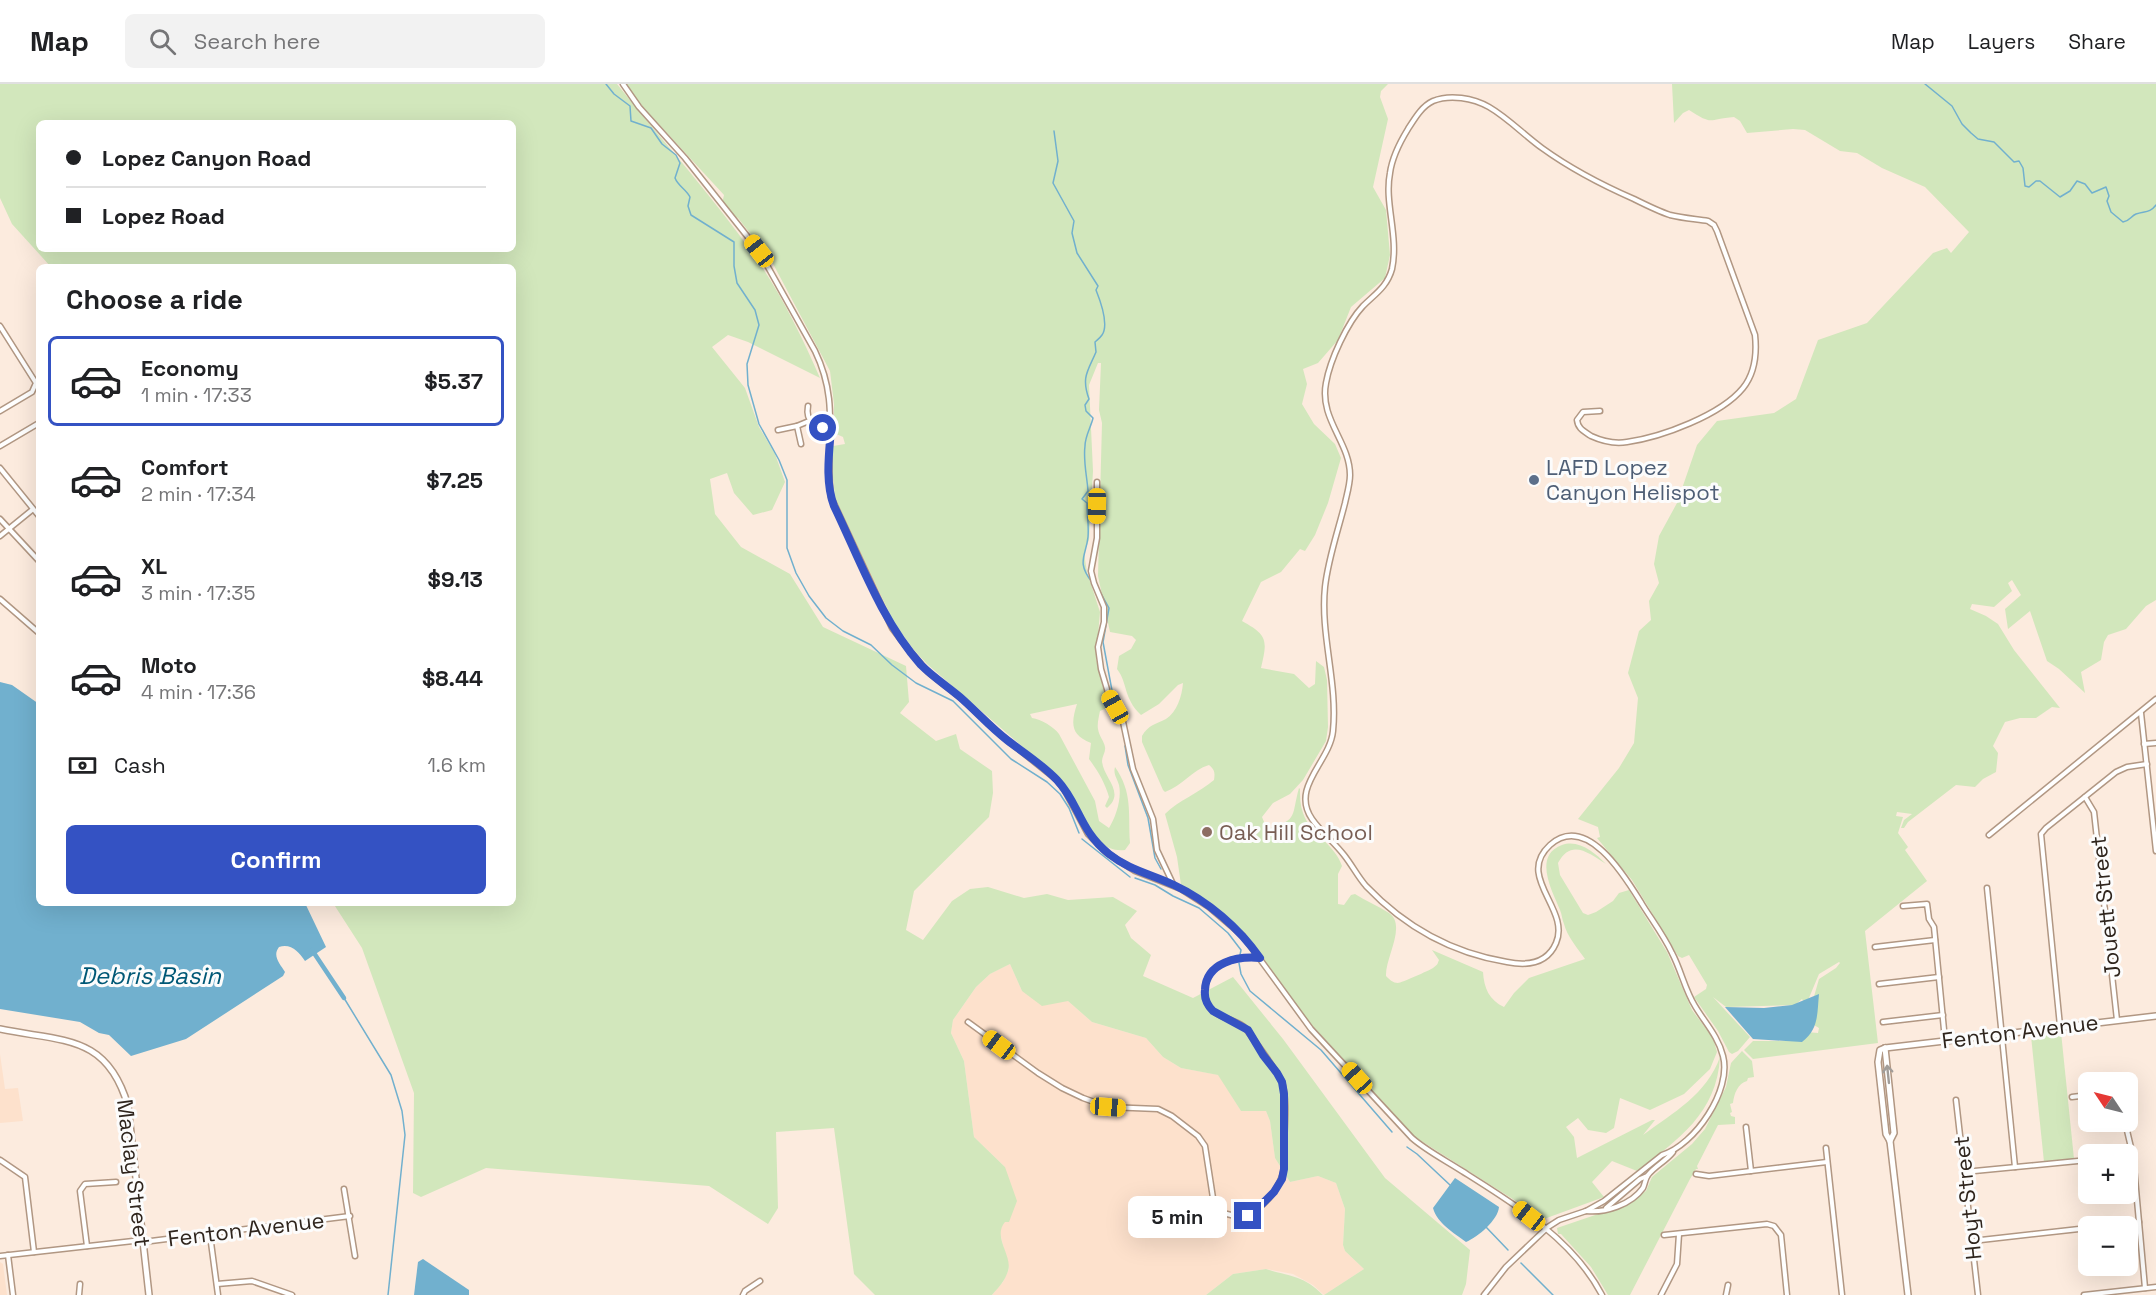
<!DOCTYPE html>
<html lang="en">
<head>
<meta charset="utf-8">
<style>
	:root { --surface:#fff; --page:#f2f2f2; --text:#202124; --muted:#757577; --line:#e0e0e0; --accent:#3452c3 }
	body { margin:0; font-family:"Space Grotesk",sans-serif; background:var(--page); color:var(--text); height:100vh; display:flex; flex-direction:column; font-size:22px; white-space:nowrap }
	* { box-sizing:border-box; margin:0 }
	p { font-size:20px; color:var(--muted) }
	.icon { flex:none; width:33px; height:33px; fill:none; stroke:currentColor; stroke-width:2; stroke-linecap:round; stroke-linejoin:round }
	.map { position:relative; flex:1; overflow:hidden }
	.side { position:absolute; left:36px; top:180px; width:480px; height:642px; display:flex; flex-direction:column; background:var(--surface); border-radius:9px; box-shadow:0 6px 24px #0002 }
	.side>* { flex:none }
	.hud { position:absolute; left:36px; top:36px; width:480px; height:132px; border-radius:9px; box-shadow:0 6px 24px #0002; display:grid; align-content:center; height:132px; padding:0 30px; background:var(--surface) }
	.needle { width:39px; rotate:305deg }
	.tools { position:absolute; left:2078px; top:988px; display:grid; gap:12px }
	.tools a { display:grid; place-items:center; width:60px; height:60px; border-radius:9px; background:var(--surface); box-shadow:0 6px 24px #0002; font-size:30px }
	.end { position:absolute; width:27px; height:27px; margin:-14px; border:8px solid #3452c3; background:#fff; box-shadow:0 0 0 3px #fff }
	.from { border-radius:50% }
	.bubble { position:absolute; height:42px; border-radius:9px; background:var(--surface); box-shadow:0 6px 24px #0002; font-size:20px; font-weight:700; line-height:42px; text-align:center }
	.car { position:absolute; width:18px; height:36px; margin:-18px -9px; border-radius:8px; box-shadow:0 0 4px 2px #0007; background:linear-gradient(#f5c518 24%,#345 0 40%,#f5c518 0 76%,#345 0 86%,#f5c518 0) }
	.hud b { display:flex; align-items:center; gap:21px; height:57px; font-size:22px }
	.hud b+b { border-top:2px solid var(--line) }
	.hud i { width:15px; height:15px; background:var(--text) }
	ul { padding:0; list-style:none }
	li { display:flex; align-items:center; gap:18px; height:90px; margin:0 12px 9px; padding:0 18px; border:3px solid transparent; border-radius:9px }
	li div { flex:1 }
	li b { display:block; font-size:22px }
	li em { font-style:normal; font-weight:700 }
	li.selected { border-color:var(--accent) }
	li>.icon { width:54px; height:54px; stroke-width:1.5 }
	h2 { padding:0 30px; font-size:27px; line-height:72px }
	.pay { display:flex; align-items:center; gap:15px; height:66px; padding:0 30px; font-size:22px }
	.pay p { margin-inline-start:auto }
	.primary-button { display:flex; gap:12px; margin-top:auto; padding:12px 30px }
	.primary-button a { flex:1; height:69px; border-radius:9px; background:var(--accent); color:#fff; font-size:24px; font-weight:700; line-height:69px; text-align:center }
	header { display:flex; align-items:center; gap:36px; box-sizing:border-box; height:84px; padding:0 30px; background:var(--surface); border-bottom:2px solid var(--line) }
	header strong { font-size:28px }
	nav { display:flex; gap:33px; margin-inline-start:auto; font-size:21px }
	.search { width:420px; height:54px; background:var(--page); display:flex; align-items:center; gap:15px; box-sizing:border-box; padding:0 21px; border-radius:9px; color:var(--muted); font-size:22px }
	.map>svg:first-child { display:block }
</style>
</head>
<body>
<header>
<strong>Map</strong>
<div class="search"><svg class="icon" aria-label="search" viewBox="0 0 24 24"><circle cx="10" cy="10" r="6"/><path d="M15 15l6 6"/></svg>Search here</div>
<nav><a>Map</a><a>Layers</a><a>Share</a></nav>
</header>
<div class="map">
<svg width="2156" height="1211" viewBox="0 0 2156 1211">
	<rect width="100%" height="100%" fill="#fcebde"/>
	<g fill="#fde1cc">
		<polygon points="1010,880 1022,907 1068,917 1092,938 1146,954 1163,973 1181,984 1219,991 1241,1027 1266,1027 1270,1037 1275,1074 1290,1098 1318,1092 1336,1099 1345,1125 1343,1161 1345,1167 1364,1185 1324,1211 1313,1201 1293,1190 1266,1185 1233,1190 1206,1211 992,1211 1003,1198 1009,1185 1000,1149 1001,1142 1005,1137 1005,1083 974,1053 964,977 951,949 953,936 976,903 990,890"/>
		<polygon points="0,970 5,1005 18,1004 23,1037 0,1039"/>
		<polygon points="0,1178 3,1180 7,1211 0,1211"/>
	</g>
	<g fill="#d2e7bc" fill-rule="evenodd">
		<path d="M0,0H617C665,60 717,117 760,180C784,216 803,255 820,294L748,258L728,251L712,263L745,304L759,343L775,370L785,398L772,426L753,431L734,409L727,389L710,395L715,430L741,463L790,490L823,543L906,582L909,618L900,629L936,657L956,650L960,665L992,687L993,709L989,733L914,807L906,846L923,856L952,817L970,805L988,803L1024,814L1047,810L1068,816L1113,813L1137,827L1125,841L1131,854L1151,871L1143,892L1193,914L1233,893L1283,955L1385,1094L1470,1166L1466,1200L1462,1211H1324L1364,1185L1345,1167L1343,1161L1345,1125L1336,1099L1318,1092L1290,1098L1275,1074L1270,1037L1266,1027H1241L1218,991L1181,984L1163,973L1146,954L1092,938L1068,917L1042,922L1022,907L1010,880L990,890L976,903L953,936L951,949L964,977L974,1053L1005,1083L1017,1117L1009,1138H1005C992,1153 1013,1172 1008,1187C1005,1197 998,1204 992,1211H875L854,1190L834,1044L776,1048L778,1124L768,1140L709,1102L486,1084L421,1113L413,1109L414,1009L362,864L333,819H513V183H51L12,140L0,114ZM39,39H513V165H39Z"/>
		<path d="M626,0H1388L1381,7L1380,13L1388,35L1373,103L1386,126L1390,171L1385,194L1351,223L1338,256L1318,279L1303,285L1307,300L1302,320L1314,340L1335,360L1341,374L1328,419L1315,451L1305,467L1300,465L1281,488L1261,498L1242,537C1267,551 1268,555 1261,584L1294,590L1309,604L1315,600L1316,577L1324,583L1327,596L1328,643L1326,657L1303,696L1290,710L1273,719L1262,733L1267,745C1299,736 1291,732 1299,704L1300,705C1300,713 1300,721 1303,729C1310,750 1335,760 1342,782L1338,790V820L1344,821L1351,811L1355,810C1366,817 1378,822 1389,829C1407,841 1385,874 1386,892C1390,896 1393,899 1398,899C1401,899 1430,886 1433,884C1438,880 1437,881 1439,876L1432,866L1483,888C1484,904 1489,916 1504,923L1514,909L1529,894L1585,875C1578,865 1567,852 1564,840C1562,835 1562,831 1560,826C1553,808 1532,772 1562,761C1579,755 1595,769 1606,780C1589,769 1571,754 1558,779L1560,791L1583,829L1588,831L1596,828L1613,817L1619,809L1629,806L1667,868L1692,926L1713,954L1717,968L1710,985L1684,1010L1650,1026L1620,1014L1614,1044L1606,1049L1588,1046L1578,1034L1566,1043L1574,1053L1577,1074L1652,1036H1655L1643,1051C1673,1029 1707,1010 1720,973C1717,1029 1678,1056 1637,1087L1612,1077L1592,1098L1604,1113L1544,1135L1415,1053L1309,938L1246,850L1181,801L1177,773L1165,730C1179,716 1199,709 1214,696C1215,689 1215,686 1209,681C1192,686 1182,702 1165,708L1163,706L1142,658V652C1148,641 1156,640 1166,635C1177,628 1182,612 1183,599L1178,601L1159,620L1141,631C1123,614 1128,599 1117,585L1119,572L1131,565L1136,556L1132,552L1110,548L1098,492L1102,339L1099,326L1101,279H1098L1089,301L1093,387L1089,456L1084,469L1087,488L1100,528L1096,575L1103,603L1111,622L1100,627C1099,632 1097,640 1098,645C1099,652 1104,657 1105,663C1106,668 1102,672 1102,677C1103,694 1126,708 1107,724L1105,722L1109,713C1105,699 1098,687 1089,675L1091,659C1070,651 1071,639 1077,620L1030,630L1032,634C1041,635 1054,643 1059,650L1095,717L1099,737L1109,744C1116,733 1122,714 1119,701C1117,694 1113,690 1115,683C1133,709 1128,729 1130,759L1125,766C1089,770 1079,718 1061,696L927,580L913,565L893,537L835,414L832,382L833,362L845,360L843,353L834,349V320L830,287L771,176L738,134L732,131L722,120L724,111L643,23Z"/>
		<path d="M1672,0H2156V516L2146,522L2126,545L2108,551L2104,558L2101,576L2081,588L2085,609L2059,585L2047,577L2030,527L2008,545L2005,525L2021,511L2012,496L2008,499L2012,507L1994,523L1972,520L1970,525L1986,532L1998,540L2014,566L2060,624L2052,623L2036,634H2020L2005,638L1993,662L1998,669L1996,688L1983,695L1975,703L1956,701L1908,738L1904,744H1901L1904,736L1912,730L1897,728L1896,732L1903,733L1898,749L1908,763L1905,766L1927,797L1865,847L1878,959L1753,975L1744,966L1753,957H1796L1807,948L1818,949L1819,944L1807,937L1819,895L1836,884L1840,879L1839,878L1819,890L1806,921L1802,915L1795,921L1726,923L1713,913L1750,953L1738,967L1732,970L1729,968L1718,947L1694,913L1706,905L1707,901L1689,871L1682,874L1678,872L1632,796L1597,754L1600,753L1598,743L1578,735L1619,684L1634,659L1638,614L1628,589L1639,547L1651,536L1649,517L1659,499L1654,480L1659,452L1677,419L1697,361L1717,337L1774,329L1796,315L1818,256L1867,239L1933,169L1947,164L1951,169L1969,148L1925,103L1882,84L1857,69L1840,67L1805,46L1793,45L1747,49L1740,37L1734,33C1707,35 1714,42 1689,26L1683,29L1674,39Z"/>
		<polygon points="2061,948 2074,1075 2044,1078 2031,952"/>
		<path d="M1742,967L1752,977L1754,993L1748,994L1747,997C1738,999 1734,1010 1733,1019L1730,1020L1732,1028L1730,1029L1731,1032L1735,1033V1040L1718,1041L1697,1082L1698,1085H1696L1690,1095L1630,1211H1608L1591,1183L1561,1150H1558L1557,1144L1607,1127L1617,1126L1646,1107L1652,1093L1692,1060L1705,1045L1726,1003L1731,979Z"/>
		<path d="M1266,1185C1291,1193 1303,1191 1323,1211H1206L1233,1190Z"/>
	</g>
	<g fill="#71b0ce">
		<path d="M0,598L12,601L39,620V819H305L326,863L305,877C299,868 291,859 279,863C272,872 280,880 285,888L283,892L186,955L131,972L109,951L99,949L80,938L0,925Z"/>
		<path d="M1819,910C1817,930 1819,945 1802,958L1753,955L1725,923L1764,924L1792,921Z"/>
		<path d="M1455,1094L1499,1123C1498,1136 1478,1153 1466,1158C1454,1149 1437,1139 1433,1124Z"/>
		<polygon points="423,1175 469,1206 469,1211 414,1211 418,1178"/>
	</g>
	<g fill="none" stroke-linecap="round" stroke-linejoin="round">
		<g stroke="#71b0ce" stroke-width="1.5">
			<path d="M606,0L614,10L630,22L631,37L651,44L662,60L676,71L680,79L675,94C678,102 686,105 690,113L688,122L691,131L734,158V182L737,199L755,226L759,241L747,280L748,301L759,340L779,376L787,396V464L796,489L809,512L826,534L843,547L871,561L892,581L916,599L953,617L1011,675L1047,698L1060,710L1069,724L1079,749"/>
			<path d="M1925,0L1952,22L1962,40L1971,49L1978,55L1994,58L2014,78L2019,77L2023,84L2025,102L2029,103L2036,97H2040L2060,113L2070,107L2077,97L2085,100L2092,109L2106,103L2109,112L2107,117L2111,128L2123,138C2130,137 2131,132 2136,130C2145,127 2150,129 2156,121"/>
			<path d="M1054,47L1058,77L1053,99L1074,137L1072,149L1077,169L1098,202L1096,206C1100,216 1109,241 1102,251C1100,254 1097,256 1095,258L1096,268C1088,287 1081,293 1089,315L1085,321L1086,327L1093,334C1091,343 1085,352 1085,362C1083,377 1087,392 1088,407L1082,415L1087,419C1087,430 1089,442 1088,453C1086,472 1076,478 1092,498"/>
			<polyline points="1099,506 1109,524 1103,558 1113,612 1122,624 1126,644"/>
			<polyline points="1125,662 1128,681 1148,734 1155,774 1161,785"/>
			<polyline points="1082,755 1130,793"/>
			<polyline points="1135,794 1155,801 1173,812 1199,824 1228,849 1241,866 1240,871"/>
			<polyline points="1239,879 1241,890 1250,907 1321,966 1392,1048"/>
			<polyline points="344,914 391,991 402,1027 405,1051 388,1211"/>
			<polyline points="1407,1063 1417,1070 1450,1101"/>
			<polyline points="1486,1143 1508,1166"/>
			<polyline points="1521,1179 1553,1211"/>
		</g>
		<polyline stroke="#71b0ce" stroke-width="4.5" points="312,866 344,914"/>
		<g stroke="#b19783" stroke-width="7">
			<g id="minor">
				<path d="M623,0L639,23L685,74L759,167L815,267C841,321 824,358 831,413L892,544L909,566L928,588L962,615L1001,651L1057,696L1064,705L1088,750L1107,769L1135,787L1181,805L1209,823L1243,852L1311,945L1412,1054C1427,1067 1445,1076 1462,1087C1513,1119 1573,1155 1602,1211"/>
				<polyline points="0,242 36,299 32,308 0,327"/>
				<path d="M808,322C805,339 816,342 831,345"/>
				<polyline points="797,342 801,360"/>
				<polyline points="778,346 797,342 809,337"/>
				<polyline points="0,362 39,339"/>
				<polyline points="0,384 39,432"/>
				<polyline points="1097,398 1097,454 1091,487 1094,499 1104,523 1104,538 1098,563 1101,585 1109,612 1122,633 1133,685 1153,735 1157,766 1173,800"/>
				<polyline points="0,435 39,477"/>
				<polyline points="0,452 32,426"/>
				<polyline points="0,515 39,549"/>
				<polyline points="2141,629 2156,767"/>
				<polyline points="2144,660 2156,659"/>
				<polyline points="2085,713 2094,728 2117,936"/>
				<polyline points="1989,751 2156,615"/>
				<polyline points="1987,804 2015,1083"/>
				<polyline points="1903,822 1927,820 1929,835 1934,843 1945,956"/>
				<polyline points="1875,863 1935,856"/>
				<polyline points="1879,900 1939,893"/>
				<path d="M968,938L1038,989L1062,1004L1083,1014L1108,1023L1158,1025L1172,1032L1198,1052L1205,1062L1215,1127L1243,1134C1262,1125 1280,1106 1284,1085C1282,1060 1289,1020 1282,998C1280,992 1247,945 1243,942C1233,935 1219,934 1211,925C1206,919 1204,911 1205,903C1209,878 1237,872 1260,874"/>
				<polyline points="1883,938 1943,931"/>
				<polyline points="2060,942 2041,750 2046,744 2116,688 2127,683 2147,680"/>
				<polyline points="2072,1013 2088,1011"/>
				<polyline points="1956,1016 1978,1211"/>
				<polyline points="2125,1038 2133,1072 2145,1204"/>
				<polyline points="1746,1043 1751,1087"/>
				<polyline points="1826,1064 1842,1211"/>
				<polyline points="0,1076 25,1093 34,1168"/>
				<polyline points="1964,1088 2088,1076"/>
				<polyline points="1696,1090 1709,1092 1827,1078"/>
				<polyline points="344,1105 355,1172"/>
				<polyline points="1606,1124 1640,1095 1647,1092"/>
				<path d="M1586,1127C1605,1129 1631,1121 1643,1104C1645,1100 1645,1095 1648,1091C1655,1082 1666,1077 1673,1068"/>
				<polyline points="2096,1143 2139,1138"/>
				<polyline points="210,1151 218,1211"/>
				<polyline points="1664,1151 1767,1140 1774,1142 1781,1151 1787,1211"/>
				<polyline points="1972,1157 2088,1144"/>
				<polyline points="87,1162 80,1107 85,1100 116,1098"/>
				<polyline points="8,1171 13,1211"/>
				<polyline points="0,1172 142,1156 151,1157 350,1132"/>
				<polyline points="217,1200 252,1197 292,1211"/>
				<polyline points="79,1211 80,1200"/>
				<polyline points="743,1211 745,1207 760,1197"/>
				<path d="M1484,1211L1506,1183L1548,1143L1559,1136L1586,1127L1604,1117L1662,1071C1695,1061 1732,1006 1723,972C1718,952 1705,939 1695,922C1685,906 1681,886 1672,869C1664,852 1652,836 1642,820C1626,794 1587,728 1550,761C1515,793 1571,825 1556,859C1547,880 1527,882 1507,878C1452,869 1405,843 1366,802C1358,793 1352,781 1344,771C1334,758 1321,748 1312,735C1290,703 1330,678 1333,647C1338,599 1320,551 1325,503C1328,475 1338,447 1345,419C1347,410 1350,400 1350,391C1350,358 1319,335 1326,299C1330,276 1347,239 1363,222C1375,210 1387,203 1392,185C1399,152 1384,119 1390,89C1392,74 1400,58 1408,45C1415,34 1422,22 1433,17C1450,10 1473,14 1489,23C1508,34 1524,51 1542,64C1571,85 1602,101 1634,115C1646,121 1658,127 1670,131C1682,134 1695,135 1708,137L1714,141L1717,147L1755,251C1757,270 1755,289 1743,304C1721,331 1662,353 1627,358C1615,360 1602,357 1591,352C1584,347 1578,345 1577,336L1583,328L1600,327"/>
				<polyline points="1661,1211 1677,1180 1679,1150"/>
				<polyline points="1726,1211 1728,1201"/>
				<polyline points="2084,1211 2156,1203"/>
			</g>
		</g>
		<g stroke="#b19783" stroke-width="8">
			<g id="tertiary">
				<path d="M0,945C61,958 107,949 128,1022L149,1211"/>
				<polyline points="1885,964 2156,932"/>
				<polyline points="1885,964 1880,966 1878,978 1886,1050 1890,1057 1908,1211"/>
				<polyline points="1885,964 1894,1049 1890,1057"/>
			</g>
		</g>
		<use href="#minor" stroke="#fff" stroke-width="4"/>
		<use href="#tertiary" stroke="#fff" stroke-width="5"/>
	</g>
	<defs><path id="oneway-shaft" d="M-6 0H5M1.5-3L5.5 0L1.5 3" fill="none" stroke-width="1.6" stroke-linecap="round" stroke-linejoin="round" transform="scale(1.5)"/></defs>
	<use stroke="#a19d99" href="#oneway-shaft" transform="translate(1888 990) rotate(-96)"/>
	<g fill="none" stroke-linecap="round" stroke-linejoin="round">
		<path stroke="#3452c3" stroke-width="8" d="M823,344L831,345C829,370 825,398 834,422C860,476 881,536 921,581C933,593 947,602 960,613C976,627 990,643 1007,656C1024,669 1043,681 1057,696C1079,719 1079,746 1109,770C1129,786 1151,790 1174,801C1208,817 1239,844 1260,874C1238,872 1206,878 1205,906C1204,914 1207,921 1213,927L1248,946L1263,971L1277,989L1282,998L1284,1010V1085L1282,1095L1274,1108L1259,1123L1248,1132"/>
	</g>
	<circle fill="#5c6f8a" stroke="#fcfcfc" stroke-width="2" cx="1534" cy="396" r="6"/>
	<circle fill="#8d6e63" stroke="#fcfcfc" stroke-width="2" cx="1207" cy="748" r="6"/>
	<g text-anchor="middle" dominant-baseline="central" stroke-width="6" stroke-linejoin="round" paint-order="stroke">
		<g font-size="22" fill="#4e5e75" stroke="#fcfcfc" text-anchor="start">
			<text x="1546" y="383">LAFD Lopez<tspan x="1546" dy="25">Canyon Helispot</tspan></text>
		</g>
		<g font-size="22" fill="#785e54" stroke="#fcfcfc" text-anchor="start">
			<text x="1219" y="748">Oak Hill School</text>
		</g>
		<g font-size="22" fill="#2f251d" stroke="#fcfcfc">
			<text transform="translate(2105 823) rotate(-96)">Jouett Street</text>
			<text transform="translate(2020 947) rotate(-7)">Fenton Avenue</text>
			<text transform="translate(134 1089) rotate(83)">Maclay Street</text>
			<text transform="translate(1967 1114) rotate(-96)">Hoyt Street</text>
			<text transform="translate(246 1145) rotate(-7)">Fenton Avenue</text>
		</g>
		<g font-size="24" font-style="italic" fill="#005876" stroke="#fcfcfc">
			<text x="150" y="891">Debris Basin</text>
		</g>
	</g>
</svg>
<div class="tools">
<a><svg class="needle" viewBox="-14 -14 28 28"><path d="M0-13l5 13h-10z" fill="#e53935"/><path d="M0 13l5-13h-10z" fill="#757577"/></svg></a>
<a>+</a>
<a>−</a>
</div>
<i class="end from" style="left:823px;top:344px"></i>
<i class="end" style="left:1248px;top:1132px"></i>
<div class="bubble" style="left:1128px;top:1112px;width:99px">5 min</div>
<i class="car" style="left:759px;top:167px;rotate:322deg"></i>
<i class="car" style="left:1097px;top:422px;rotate:181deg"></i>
<i class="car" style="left:1115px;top:623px;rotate:331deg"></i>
<i class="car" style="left:999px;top:961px;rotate:307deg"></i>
<i class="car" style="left:1357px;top:994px;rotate:318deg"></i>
<i class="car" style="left:1108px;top:1023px;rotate:94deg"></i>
<i class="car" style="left:1529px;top:1132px;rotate:308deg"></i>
<div class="hud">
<b><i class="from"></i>Lopez Canyon Road</b>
<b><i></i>Lopez Road</b>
</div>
<section class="side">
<h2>Choose a ride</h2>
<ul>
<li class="selected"><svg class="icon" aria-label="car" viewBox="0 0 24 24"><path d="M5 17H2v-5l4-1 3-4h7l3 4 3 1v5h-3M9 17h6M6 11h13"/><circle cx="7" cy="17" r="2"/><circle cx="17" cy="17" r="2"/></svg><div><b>Economy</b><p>1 min · 17:33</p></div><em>$5.37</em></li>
<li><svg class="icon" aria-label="car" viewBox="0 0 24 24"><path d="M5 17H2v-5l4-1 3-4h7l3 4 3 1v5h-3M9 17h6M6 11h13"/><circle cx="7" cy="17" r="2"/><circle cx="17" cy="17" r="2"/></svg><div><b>Comfort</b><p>2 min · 17:34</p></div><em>$7.25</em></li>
<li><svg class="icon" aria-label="car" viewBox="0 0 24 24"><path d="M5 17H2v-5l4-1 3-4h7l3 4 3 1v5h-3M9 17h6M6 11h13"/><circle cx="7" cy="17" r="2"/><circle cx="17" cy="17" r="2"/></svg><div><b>XL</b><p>3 min · 17:35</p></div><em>$9.13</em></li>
<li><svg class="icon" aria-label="car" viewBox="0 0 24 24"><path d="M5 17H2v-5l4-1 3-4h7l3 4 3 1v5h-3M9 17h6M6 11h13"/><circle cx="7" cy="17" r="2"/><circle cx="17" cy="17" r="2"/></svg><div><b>Moto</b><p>4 min · 17:36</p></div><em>$8.44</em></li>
</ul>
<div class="pay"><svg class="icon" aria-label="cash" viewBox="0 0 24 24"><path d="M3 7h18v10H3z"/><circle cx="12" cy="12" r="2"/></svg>Cash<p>1.6 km</p></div>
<div class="primary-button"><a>Confirm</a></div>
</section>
</div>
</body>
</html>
